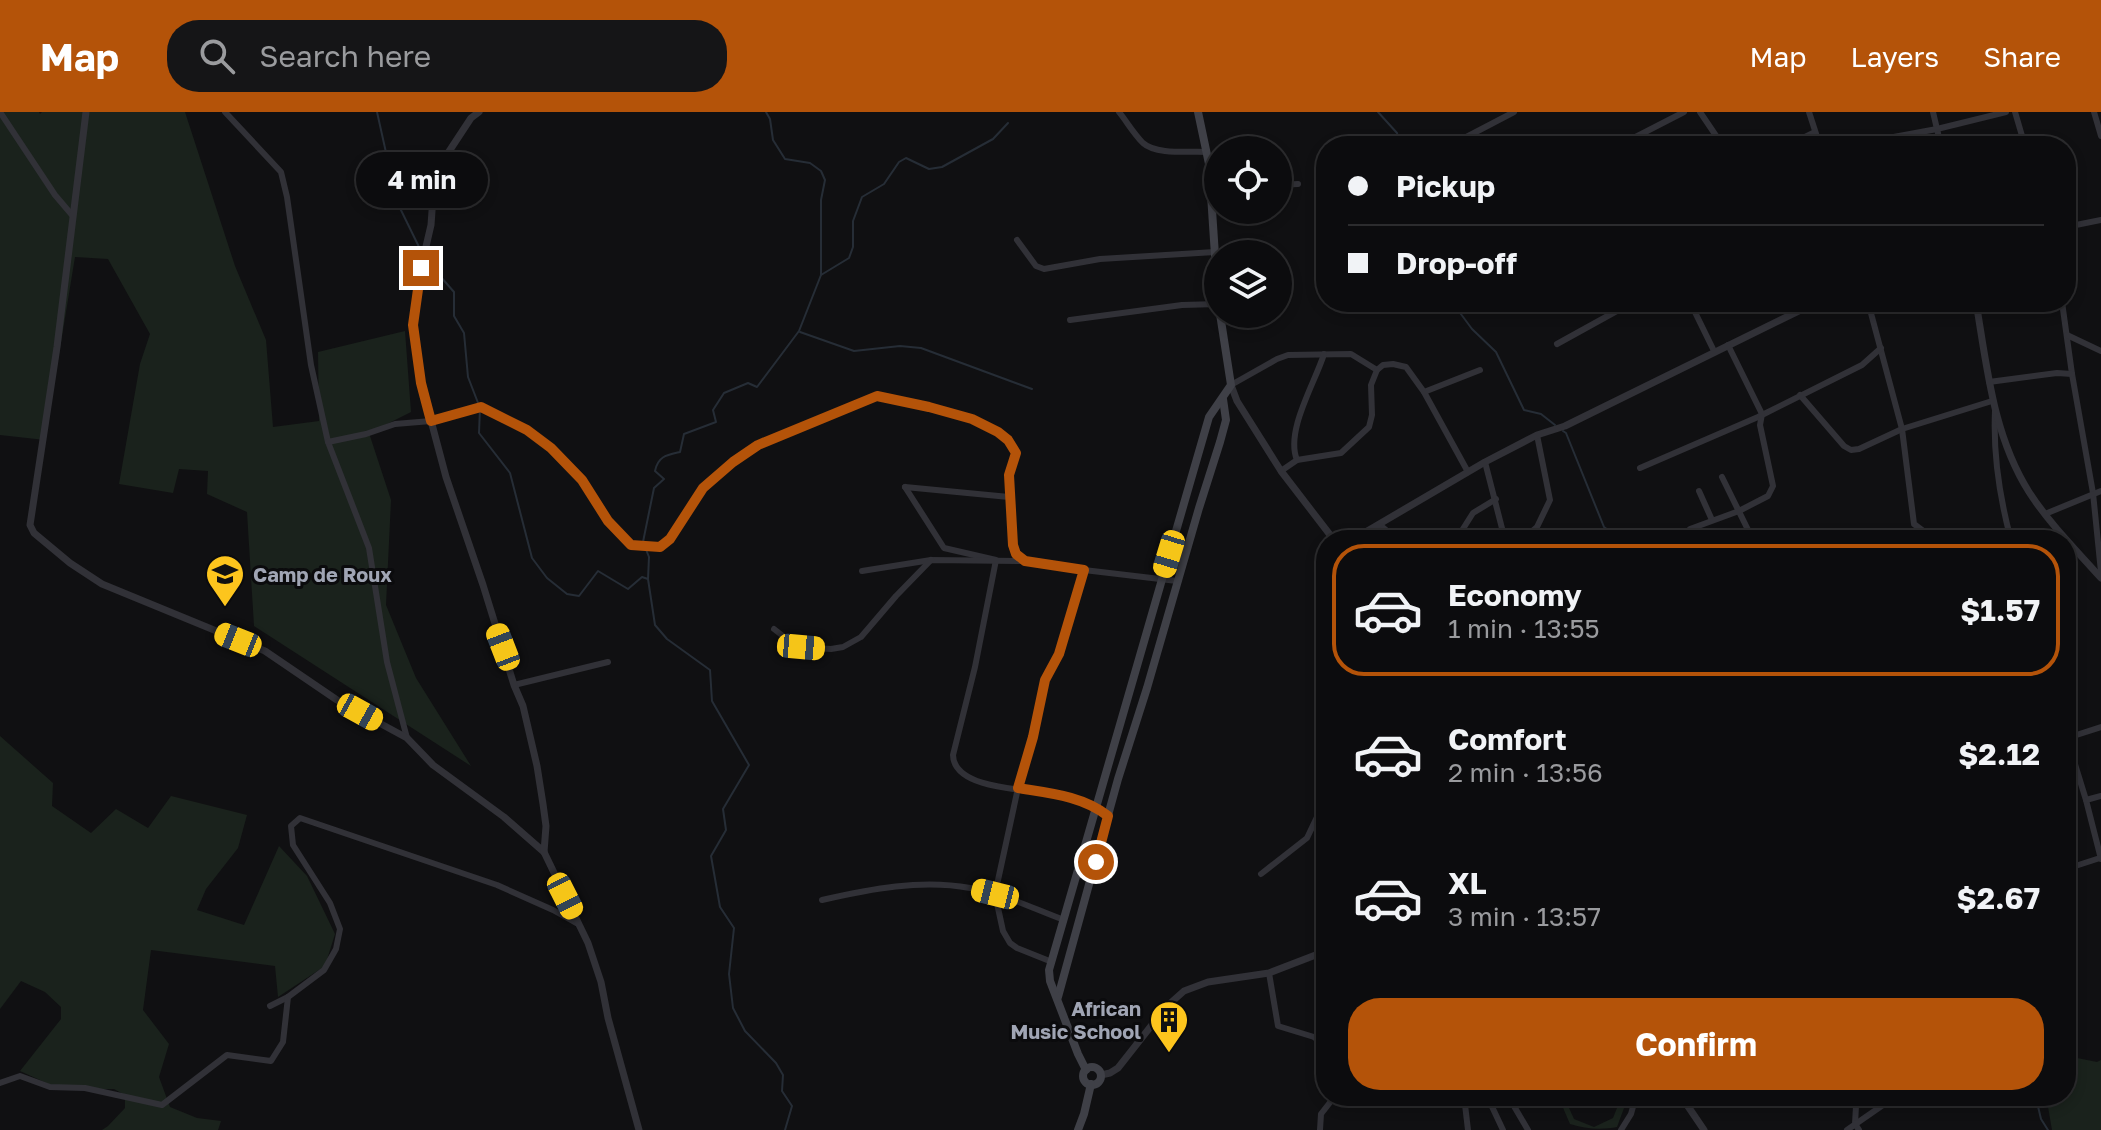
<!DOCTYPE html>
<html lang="en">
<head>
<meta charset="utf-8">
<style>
	:root { --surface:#0c0c0e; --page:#151517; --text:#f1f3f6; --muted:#9a9b9e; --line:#2c2c2e; --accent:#b45309 }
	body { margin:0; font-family:"Golos Text",sans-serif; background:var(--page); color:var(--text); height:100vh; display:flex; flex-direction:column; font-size:30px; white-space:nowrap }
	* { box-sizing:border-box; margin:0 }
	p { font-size:26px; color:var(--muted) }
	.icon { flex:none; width:44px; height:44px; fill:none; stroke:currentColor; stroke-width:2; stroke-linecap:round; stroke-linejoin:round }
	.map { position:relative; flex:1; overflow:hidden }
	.drawer { position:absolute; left:1316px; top:418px; width:760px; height:576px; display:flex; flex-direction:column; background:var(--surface); border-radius:32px; box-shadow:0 4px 12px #0003,0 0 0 2px var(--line) }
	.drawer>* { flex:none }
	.top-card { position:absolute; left:1316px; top:24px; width:760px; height:176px; border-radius:32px; box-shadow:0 4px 12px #0003,0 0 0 2px var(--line); display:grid; align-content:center; height:176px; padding:0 32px; background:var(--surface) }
	.buttons { position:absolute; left:1204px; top:24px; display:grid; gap:16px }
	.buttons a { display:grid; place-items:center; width:88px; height:88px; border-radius:50%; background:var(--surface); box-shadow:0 4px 12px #0003,0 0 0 2px var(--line); font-size:40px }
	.end { position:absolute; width:36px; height:36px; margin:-18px; border:10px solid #b45309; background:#fff; box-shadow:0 0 0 4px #fff }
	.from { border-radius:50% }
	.bubble { position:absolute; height:56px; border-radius:28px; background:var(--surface); box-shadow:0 4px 12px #0003,0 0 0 2px var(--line); font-size:26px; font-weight:700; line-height:56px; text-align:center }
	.car { position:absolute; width:24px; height:48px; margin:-24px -12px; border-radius:10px; box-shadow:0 0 6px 2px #0007; background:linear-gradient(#f5c518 24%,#345 0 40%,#f5c518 0 76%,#345 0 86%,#f5c518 0) }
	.top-card b { display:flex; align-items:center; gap:28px; height:76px; font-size:30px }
	.top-card b+b { border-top:2px solid var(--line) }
	.top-card i { width:20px; height:20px; background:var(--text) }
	ul { padding:14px 0 0; list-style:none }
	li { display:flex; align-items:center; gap:24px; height:132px; margin:0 16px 12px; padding:0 16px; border:4px solid transparent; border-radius:32px }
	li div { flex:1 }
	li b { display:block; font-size:30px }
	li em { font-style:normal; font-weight:700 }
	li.on { border-color:var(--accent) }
	li>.icon { width:72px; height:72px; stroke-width:1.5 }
	.cta { display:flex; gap:16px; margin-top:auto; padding:16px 32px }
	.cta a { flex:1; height:92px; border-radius:32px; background:var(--accent); color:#fff; font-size:32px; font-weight:700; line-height:92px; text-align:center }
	header { display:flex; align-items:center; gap:48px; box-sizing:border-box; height:112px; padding:0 40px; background:var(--accent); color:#fff }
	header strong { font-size:38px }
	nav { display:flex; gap:44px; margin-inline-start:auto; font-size:28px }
	.search { width:560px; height:72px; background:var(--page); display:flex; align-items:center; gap:20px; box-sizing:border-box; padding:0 28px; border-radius:32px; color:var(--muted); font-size:30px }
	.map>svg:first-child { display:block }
</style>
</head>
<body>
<header>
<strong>Map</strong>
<div class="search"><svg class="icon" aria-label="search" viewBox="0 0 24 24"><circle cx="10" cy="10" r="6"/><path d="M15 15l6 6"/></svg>Search here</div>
<nav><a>Map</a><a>Layers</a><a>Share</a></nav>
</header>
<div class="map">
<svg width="2101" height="1018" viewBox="0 0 2101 1018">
	<rect width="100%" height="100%" fill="#101012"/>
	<g fill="#1a221c">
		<polygon points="0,0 39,0 40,2 42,0 185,0 235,154 266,228 273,315 319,309 318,240 405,219 411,300 369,321 391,388 386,493 416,566 471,654 254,514 247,400 207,382 208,359 179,357 173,381 119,372 140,252 150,222 108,147 75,145 45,328 0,323"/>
		<polygon points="0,624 53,671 52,694 91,721 116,697 148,716 171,684 247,703 238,736 206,777 197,798 244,813 279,734 307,764 335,822 325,854 278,885 275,854 151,838 143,898 169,932 159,965 170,995 197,1006 221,1009 218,1018 102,1018 108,1014 125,996 125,983 114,977 62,978 20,959 61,907 61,895 45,880 21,869 0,897"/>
		<polygon points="2077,946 2097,950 2101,948 2101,1018 2052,1018 2047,989 2051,984 2066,984 2066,962"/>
		<path d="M1558,984H1567L1565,987L1574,1007L1594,1015L1613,1006L1621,986L1627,988L1617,1015C1602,1018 1585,1017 1570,1012Z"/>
	</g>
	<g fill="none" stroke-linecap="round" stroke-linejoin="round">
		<g stroke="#262d36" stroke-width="2">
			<polyline points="377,0 397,90 421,139"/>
			<path d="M766,0L770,7L773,28L785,47L810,51L821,59L825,68L821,88V163L799,219L757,275L748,271L724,281L713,298L716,310L684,322L680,340C667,343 658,344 655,359L664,367L654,376L643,430L649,445L648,467L655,513L667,527L710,558L712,589L749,653L723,697L726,718L711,744L720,795L734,816L729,862L733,896L745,919L776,951L783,963L782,979L792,994L785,1018"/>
			<polyline points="1378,0 1397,21 1400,34"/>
			<polyline points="426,148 454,180 454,204 464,221 468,265 480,296 479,321 510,361 532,446 547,466 567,482 579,484 598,459 628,477 642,465 648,467"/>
			<polyline points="821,163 849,146 853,135 853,109 862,85 884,72 899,50 906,46 929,57 942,55 993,27 1008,11"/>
			<polyline points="1452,190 1472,217 1496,240 1524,298 1541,302 1555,313"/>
			<polyline points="800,220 854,239 900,234 921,236 1032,277"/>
			<polyline points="1563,319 1566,321 1604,415 1615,423 1617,428"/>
			<polyline points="2034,984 2036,986 2041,1007 2048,1018"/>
		</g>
		<g stroke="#313137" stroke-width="6">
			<polyline points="0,0 55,83 72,103"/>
			<polyline points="225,0 281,60 287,85 311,253 328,330 369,436 387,550 407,626"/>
			<path d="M1119,0C1127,10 1134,22 1143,31C1156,43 1190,39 1207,40"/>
			<polyline points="1700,0 1723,34"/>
			<polyline points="1809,0 1820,34"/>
			<polyline points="1933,0 1941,34"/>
			<polyline points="2015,0 2025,34"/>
			<polyline points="2094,0 2101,24"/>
			<polyline points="1441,34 1451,33 1514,0"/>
			<polyline points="1618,34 1684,0"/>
			<polyline points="1787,34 1815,20"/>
			<polyline points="1845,34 1937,17 2006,0"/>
			<polyline points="1278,73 1298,72"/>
			<polyline points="2066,115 2101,108"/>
			<polyline points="1017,128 1036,154 1044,157 1100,147 1215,140"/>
			<polyline points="1690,190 1714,239"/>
			<polyline points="1868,190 1902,317 1914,412 1935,428"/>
			<polyline points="2062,190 2072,262 2093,381 2101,460"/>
			<polyline points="1070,208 1182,193 1218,192"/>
			<polyline points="2067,223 2101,239"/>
			<polyline points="1557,232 1633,190"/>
			<polyline points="1989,270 2057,261 2072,262"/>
			<polyline points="1231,273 1277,247 1288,243 1351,242 1377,258"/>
			<polyline points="1424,280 1480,258"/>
			<polyline points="1800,283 1844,334 1851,338 1859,337 1902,317 1992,289"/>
			<path d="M1995,299C1993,342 2000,387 2011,428"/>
			<polyline points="328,330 366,322 395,312 431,309 481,295 527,318 551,336 582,368 608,409 631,433 660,435 670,427 703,376 733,350 758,333 877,284 929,295 972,307 998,320 1008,328 1016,341 1009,363 1013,433 1016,442 1025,449 1084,458 1177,469"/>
			<path d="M1297,348C1285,319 1315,271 1324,242"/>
			<polyline points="1485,350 1505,428"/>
			<polyline points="1640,356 1758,305 1862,253 1881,236"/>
			<polyline points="1281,359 1297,348 1341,341 1369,315 1372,303 1371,273 1377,258 1383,253 1393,252 1406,255 1424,280 1468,360"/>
			<polyline points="1722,365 1753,428"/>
			<path d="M905,375L944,436L996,448L975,555L953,643C954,680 1035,677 1062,683C1078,687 1096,694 1108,704"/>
			<polyline points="905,375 1009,385"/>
			<polyline points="1699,379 1712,408"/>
			<polyline points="2045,402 2101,379"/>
			<polyline points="1380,413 1398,428"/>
			<polyline points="1690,417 1739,399 1768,384 1773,374 1760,313 1762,302 1728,233"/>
			<polyline points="1449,428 1461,420 1473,401 1496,387"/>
			<polyline points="1522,428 1537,415 1550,388 1537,323"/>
			<polyline points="862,459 931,448 1025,449"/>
			<polyline points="774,517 788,528 801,535 831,537 843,535 861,525 896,484 931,448"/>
			<polyline points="514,573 608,550"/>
			<polyline points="2066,623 2086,688 2101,747"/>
			<polyline points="2067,626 2101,615"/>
			<polyline points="2086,688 2101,684"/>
			<polyline points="2066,757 2100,746"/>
			<polyline points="1261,762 1307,726 1326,686"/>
			<path d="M822,788C870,777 921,767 970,776C1002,781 1034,797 1064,808"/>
			<polyline points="1052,850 1017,836 1010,831 1003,819 995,782 1018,676 1033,625 1045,568 1059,542 1084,458"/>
			<polyline points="1269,861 1278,914 1314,925 1326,934"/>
			<polyline points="270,894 288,885"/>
			<polyline points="0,971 20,964 50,975 85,976 162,993 227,943 271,949 283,930 288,885 324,858 336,837 340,817 330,791 293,733 291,714 300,706 497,773 553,798 578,812"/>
			<polyline points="1433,984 1435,987 1442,984"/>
			<polyline points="1464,984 1468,1018"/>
			<polyline points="1487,984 1503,1018"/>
			<polyline points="1508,984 1528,1018"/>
			<polyline points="1842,984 1856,994 1855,1012 1859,1018"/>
			<polyline points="1320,1018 1321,1002 1335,984"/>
			<polyline points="1621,1018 1631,1002 1636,984"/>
			<polyline points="1847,1018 1896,984"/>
		</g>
		<g stroke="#313137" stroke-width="7">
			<polyline points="86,0 57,235 30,413 34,421 70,451 102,472 265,539 337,588 407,626 433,653 504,705 544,740"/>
			<polyline points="479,0 471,6 446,44 433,85 431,113 421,156 413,213 421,271 446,365 483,473 514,573 523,594 537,654 543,692 546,714 544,740 588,831 601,870 608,906 639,1018"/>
			<path d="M1976,190C1987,255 1993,323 2029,380C2049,411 2076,438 2101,466"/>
			<polyline points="1231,273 1237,289 1281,359 1334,428"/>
			<polyline points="1352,428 1485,350 1537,323 1565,314 1817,190"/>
			<polyline points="1101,963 1110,961 1118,956 1166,895 1184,879 1208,870 1269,861 1326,839"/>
			<polyline points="1681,984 1704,1018"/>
		</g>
		<g stroke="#3f4047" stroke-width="8">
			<polyline points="1198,0 1209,52 1218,189"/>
			<polyline points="1058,885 1118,667 1147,576 1199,396 1220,330 1226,308 1223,287"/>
			<circle cx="1092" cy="964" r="9"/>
			<polyline points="1086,958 1078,942 1050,869 1049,858 1209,305 1231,273 1220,202"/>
			<polyline points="1078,1018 1084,1002 1091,972"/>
		</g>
	</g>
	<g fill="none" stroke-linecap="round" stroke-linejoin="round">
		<path stroke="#b45309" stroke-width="10" d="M421,156L413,213L421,271L431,309L481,295L527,318L551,336L582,368L608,409L631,433L660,435L670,427L703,376L733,350L758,333L877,284L929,295L972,307L998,320L1008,328L1016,341L1009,363L1013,433L1016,442L1025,449L1084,458L1059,542L1045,568L1033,625L1018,676C1049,681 1083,684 1108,704L1096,750"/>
	</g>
	<defs>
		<g id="school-pin" transform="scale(2)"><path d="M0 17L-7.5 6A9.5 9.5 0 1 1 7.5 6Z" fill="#fdc51d" stroke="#0b0b0d"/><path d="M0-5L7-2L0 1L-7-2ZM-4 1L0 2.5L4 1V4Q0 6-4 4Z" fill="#111"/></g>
		<g id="building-pin" transform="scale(2)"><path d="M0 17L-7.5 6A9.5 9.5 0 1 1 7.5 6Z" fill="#fdc51d" stroke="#0b0b0d"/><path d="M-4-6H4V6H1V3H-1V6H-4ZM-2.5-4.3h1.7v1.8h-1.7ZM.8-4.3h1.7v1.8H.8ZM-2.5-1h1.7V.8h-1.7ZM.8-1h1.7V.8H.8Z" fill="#111"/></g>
	</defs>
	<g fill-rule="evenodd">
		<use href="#school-pin" x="225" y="462"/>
		<use href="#building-pin" x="1169" y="908"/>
	</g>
	<g text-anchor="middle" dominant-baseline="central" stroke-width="6" stroke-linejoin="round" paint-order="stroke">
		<g font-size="20" font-weight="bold" fill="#a0a5b4" stroke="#0b0b0d" text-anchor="start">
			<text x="253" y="462">Camp de Roux</text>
			<text x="1141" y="896" text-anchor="end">African<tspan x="1141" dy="23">Music School</tspan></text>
		</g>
	</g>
</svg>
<div class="buttons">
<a><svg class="icon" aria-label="locate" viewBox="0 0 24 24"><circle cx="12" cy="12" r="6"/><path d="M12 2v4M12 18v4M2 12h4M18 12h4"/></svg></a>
<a><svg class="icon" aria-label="layers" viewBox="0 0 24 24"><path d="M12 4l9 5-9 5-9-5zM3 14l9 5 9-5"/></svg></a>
</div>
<i class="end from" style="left:1096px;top:750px"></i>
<i class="end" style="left:421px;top:156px"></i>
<div class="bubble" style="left:356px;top:40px;width:132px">4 min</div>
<i class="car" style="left:1169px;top:442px;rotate:197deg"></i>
<i class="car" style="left:238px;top:528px;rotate:292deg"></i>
<i class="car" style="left:503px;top:535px;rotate:339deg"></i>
<i class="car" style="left:801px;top:535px;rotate:95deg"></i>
<i class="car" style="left:360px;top:600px;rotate:119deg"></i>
<i class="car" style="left:995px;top:782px;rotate:284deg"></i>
<i class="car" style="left:565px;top:784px;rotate:153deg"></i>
<div class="top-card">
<b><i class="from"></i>Pickup</b>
<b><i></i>Drop-off</b>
</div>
<section class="drawer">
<ul>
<li class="on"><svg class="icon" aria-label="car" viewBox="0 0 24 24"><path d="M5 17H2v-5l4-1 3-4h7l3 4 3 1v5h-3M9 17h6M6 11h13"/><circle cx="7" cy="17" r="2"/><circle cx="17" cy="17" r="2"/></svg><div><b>Economy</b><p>1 min · 13:55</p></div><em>$1.57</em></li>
<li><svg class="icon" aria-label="car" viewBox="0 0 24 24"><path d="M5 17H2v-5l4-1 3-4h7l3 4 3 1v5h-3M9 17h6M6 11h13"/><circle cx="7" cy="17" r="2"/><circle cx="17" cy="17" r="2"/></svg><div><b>Comfort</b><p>2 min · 13:56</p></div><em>$2.12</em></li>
<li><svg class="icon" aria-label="car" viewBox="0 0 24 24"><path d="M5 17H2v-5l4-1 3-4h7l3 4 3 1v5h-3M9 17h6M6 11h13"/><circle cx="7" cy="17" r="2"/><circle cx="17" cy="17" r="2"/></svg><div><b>XL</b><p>3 min · 13:57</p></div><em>$2.67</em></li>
</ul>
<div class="cta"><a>Confirm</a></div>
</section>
</div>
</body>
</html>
